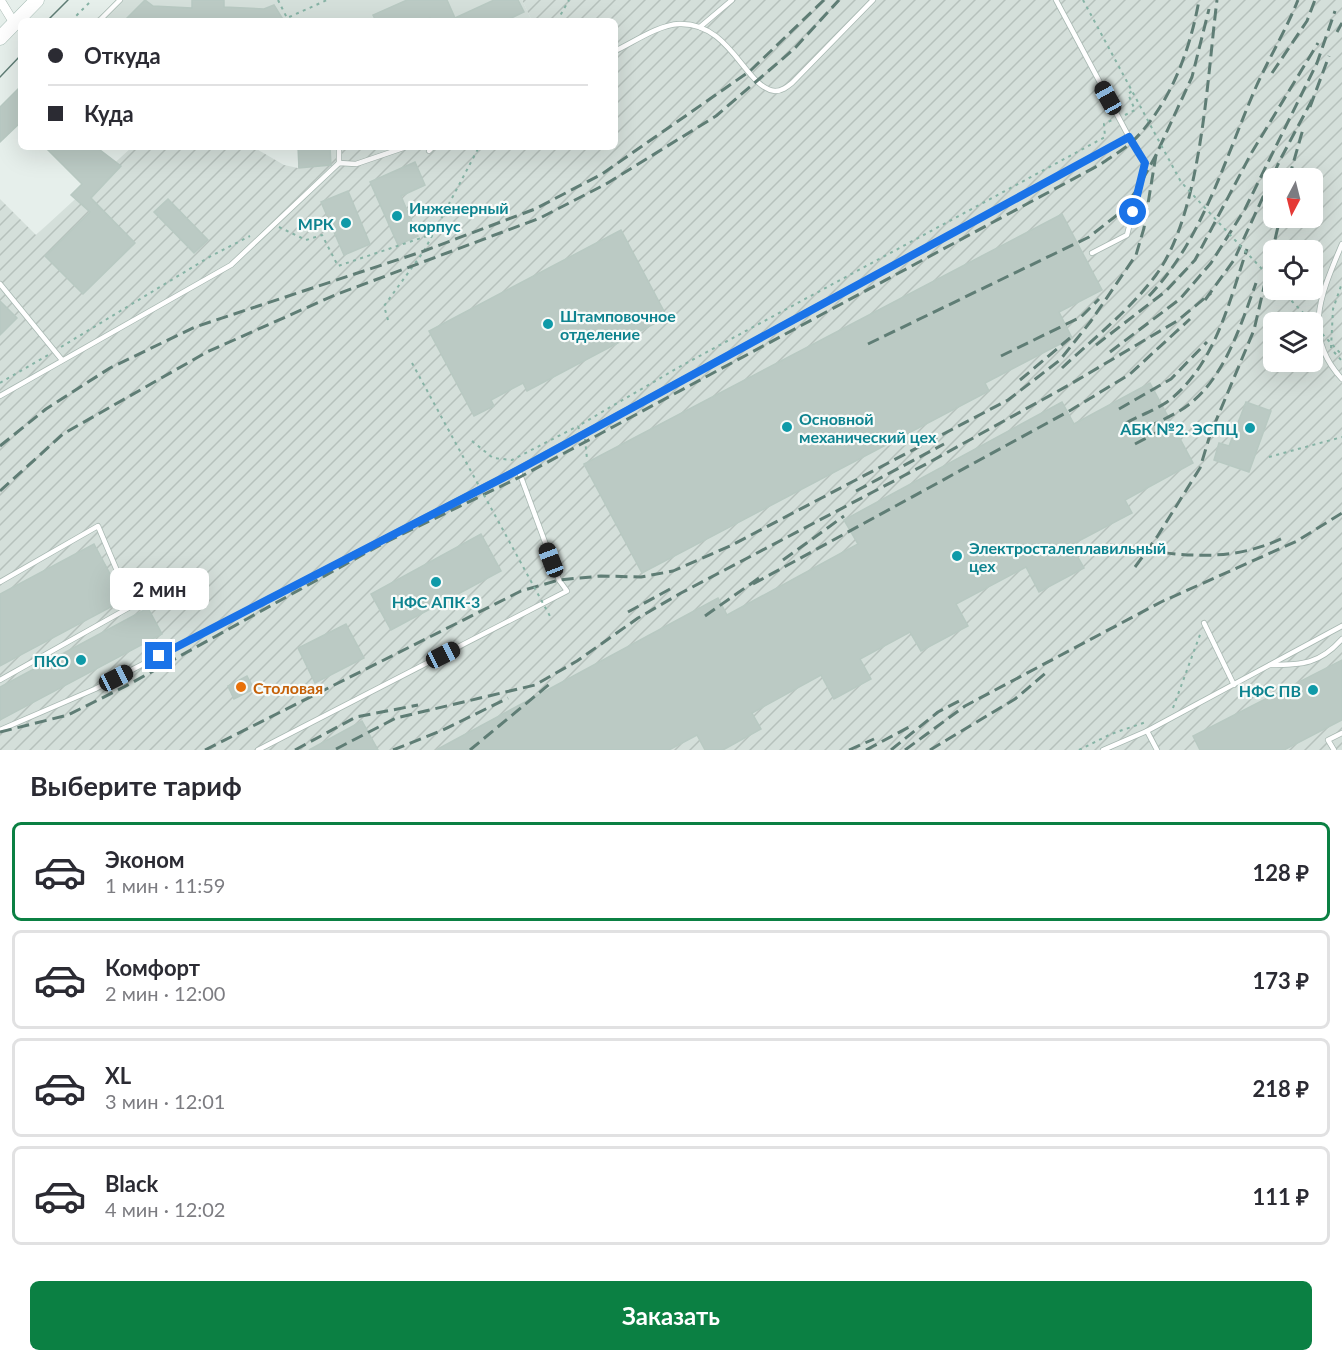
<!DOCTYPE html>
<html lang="ru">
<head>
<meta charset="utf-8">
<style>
	:root { --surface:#fff; --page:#f7f7f7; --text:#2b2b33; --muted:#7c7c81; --line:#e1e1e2; --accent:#0b8043 }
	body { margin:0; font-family:Lato,sans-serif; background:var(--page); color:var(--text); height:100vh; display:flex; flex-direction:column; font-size:22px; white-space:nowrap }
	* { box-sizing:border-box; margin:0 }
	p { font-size:20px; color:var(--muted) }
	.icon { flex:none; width:33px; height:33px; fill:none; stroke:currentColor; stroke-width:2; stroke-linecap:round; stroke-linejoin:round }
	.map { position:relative; height:750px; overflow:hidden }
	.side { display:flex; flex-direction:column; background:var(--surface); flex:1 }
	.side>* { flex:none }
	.top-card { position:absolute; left:18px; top:18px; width:600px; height:132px; border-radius:9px; box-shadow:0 6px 24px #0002; display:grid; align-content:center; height:132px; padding:0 30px; background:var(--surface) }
	.needle { width:39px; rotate:187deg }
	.buttons { position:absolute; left:1263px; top:168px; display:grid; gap:12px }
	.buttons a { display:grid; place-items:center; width:60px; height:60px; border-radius:9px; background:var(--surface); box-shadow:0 6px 24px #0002; font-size:30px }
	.end { position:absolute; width:27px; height:27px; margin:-14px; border:8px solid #1a73e8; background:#fff; box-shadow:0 0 0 3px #fff }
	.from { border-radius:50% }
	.bubble { position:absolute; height:42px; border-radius:9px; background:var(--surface); box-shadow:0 6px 24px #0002; font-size:20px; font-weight:700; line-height:42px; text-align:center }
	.car { position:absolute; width:18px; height:36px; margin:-18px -9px; border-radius:8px; box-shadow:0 0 4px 2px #0007; background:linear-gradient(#222 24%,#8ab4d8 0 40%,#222 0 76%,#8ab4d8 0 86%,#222 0) }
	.top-card b { display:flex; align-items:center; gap:21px; height:57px; font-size:22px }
	.top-card b+b { border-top:2px solid var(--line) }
	.top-card i { width:15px; height:15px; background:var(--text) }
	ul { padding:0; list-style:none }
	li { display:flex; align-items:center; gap:18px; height:99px; margin:0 12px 9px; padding:0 18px; border:3px solid var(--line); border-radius:9px }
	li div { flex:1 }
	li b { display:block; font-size:22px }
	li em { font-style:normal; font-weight:700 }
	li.active { border-color:var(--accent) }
	li>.icon { width:54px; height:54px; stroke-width:1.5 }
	h2 { padding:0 30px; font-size:27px; line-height:72px }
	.action { display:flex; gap:12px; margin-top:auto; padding:12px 30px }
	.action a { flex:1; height:69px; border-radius:9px; background:var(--accent); color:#fff; font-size:24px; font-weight:700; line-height:69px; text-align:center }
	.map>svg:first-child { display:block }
</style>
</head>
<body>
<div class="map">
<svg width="1342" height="750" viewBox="0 0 1342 750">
	<defs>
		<pattern id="industrial-furrows" width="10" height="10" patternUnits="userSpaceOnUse" patternTransform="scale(1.5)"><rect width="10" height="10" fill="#d4dfda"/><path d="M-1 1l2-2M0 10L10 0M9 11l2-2" fill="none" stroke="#b6c1bc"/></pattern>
	</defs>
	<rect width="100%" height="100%" fill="#e6efeb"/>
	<polygon fill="#d4dfda" points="120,0 522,0 532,21 93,21"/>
	<path fill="url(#industrial-furrows)" fill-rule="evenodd" d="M522,0H1342V750H0V199L36,235L132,147H253L284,165L298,168V147H615V21H532ZM1274,178H1312V218H1274ZM1274,250H1312V290H1274ZM1274,322H1312V362H1274Z"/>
	<g fill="#bbcac4" stroke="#b8c9c2" stroke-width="1.5">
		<polygon points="145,0 153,6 192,8 192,0 224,0 224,7 264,9 274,5 284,21 124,21"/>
		<polygon points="407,0 447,0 455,18 494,0 518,0 524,12 505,21 431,21 430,18 422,21 376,21 373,15"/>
		<polygon points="21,86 21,122 0,142 0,107"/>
		<polygon points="45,147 96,147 121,166 91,198 135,243 83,294 45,256 90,212 71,195 82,184"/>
		<polygon points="298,147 330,147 331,165 299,168"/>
		<polygon points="415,162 425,185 401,196 418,236 398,245 370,182"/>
		<polygon points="348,191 370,244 344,255 321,202"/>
		<polygon points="168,199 208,240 194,253 154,212"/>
		<polygon points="1062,214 1102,290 1059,312 1072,338 985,383 989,391 642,573 584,464"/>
		<polygon points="621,230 667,317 527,391 523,383 491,400 494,406 474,416 429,331"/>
		<polygon points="0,301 17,318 0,335"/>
		<polygon points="1150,383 1193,463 1125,500 1132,513 1071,545 1084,568 1039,592 1026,567 956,604 968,626 921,651 910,632 860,659 871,679 834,699 821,675 752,713 761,729 723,750 705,750 697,735 669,750 436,750 718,598 727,615 858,544 844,520 1062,402 1074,424"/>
		<polygon points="1246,402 1271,411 1249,472 1214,460 1219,443 1229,446"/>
		<polygon points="481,534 501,571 391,630 371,594"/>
		<polygon points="94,544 124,600 0,666 0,594"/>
		<polygon points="148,608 162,634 0,720 0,687"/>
		<polygon points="346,624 364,658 315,683 298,648"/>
		<polygon points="1342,660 1342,720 1284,750 1200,750 1193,736"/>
		<polygon points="247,676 254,689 234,699 228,686"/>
		<polygon points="362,721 378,750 309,750"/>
	</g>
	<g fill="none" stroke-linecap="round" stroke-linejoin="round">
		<g stroke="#a8b8b2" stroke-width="6">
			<g id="lane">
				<polyline points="99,21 120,0"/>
				<polyline points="700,27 732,0"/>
				<path d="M615,51C634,42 658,25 679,24C731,22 745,88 775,91C782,91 787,87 792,83L873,0"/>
				<polyline points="339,147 339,163"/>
				<polyline points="429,151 433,147"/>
				<path d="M1342,244C1322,292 1301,335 1342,379"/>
				<polyline points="1092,253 1127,235 1145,163 1129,137"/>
				<polyline points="0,284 62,360"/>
				<polyline points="0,396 231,265 339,163 356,164 406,147"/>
				<polyline points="0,582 98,526 132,606 0,680"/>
				<polyline points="1204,623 1234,685"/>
				<path d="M1270,665C1302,665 1320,664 1342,639"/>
				<polyline points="0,730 95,689 518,469 1129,137 1056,0"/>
				<polyline points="1147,731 1157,750"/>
				<polyline points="258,750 567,591 559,580 518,469"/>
				<polyline points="1103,750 1147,731 1342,626"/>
				<polyline points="1334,750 1328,740 1342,733"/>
			</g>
		</g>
		<g stroke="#a8b8b2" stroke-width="10">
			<polyline id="street" points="0,0 14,23"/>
		</g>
		<g stroke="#a4bbb3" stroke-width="15">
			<polyline id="secondary" points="0,38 37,0"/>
		</g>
		<g stroke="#86b3a5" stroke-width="2" stroke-dasharray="3 4.5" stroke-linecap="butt">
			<polyline points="278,0 287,18 327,0"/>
			<polyline points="71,21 92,0"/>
			<polyline points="557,21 569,0"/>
			<polyline points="1125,115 1135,110 1128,94 1132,91"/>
			<polyline points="279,227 306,240 322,235 338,266 427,236 437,225"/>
			<polyline points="1281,290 1312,322"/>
			<polyline points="388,320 384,306 424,251 479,147"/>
			<polyline points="61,347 211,256 250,236"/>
			<polyline points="1331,348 1333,309 1342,283"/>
			<polyline points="1334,352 1342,361"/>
			<polyline points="0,383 48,355"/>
			<polyline points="579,429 578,426 681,366 1105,137 1104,124 1112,120"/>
			<polyline points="585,439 587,459"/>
			<polyline points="472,441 493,458 512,460 578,426"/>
			<polyline points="1269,457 1342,437"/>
			<polyline points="1173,708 1201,632"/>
			<polyline points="1079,750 1111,734 1146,722"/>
		</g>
		<use href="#lane" stroke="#fff" stroke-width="4.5"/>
		<use href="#street" stroke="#fff" stroke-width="9"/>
		<use href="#secondary" stroke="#fff" stroke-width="14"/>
		<g stroke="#5f7d75" stroke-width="1.5">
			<polyline points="47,21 68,0"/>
			<polyline points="0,77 21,55"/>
		</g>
		<g stroke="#5f7d75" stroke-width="3" stroke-dasharray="12 6" stroke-linecap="butt">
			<polyline points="1337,32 1342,23"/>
			<polyline points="1272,73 1307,21 1315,0"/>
			<polyline points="1310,107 1329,56"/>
			<polyline points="1289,178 1303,129"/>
			<path d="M1149,296C1203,239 1225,158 1256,87C1269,58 1286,30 1298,0"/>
			<polyline points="1205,300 1234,260 1280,160 1312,100"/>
			<polyline points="868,344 1089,237 1121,212 1138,188 1156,155 1192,77 1209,9"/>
			<polyline points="1096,345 1166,291 1195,260 1252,152 1318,43"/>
			<polyline points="1110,352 1180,299 1211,263 1245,209 1317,63 1335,11"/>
			<polyline points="1001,356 1081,317 1099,299"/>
			<path d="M1062,368C1093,339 1130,310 1156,275C1202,212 1207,78 1217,0"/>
			<polyline points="1020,380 1070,338"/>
			<polyline points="1119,409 1171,379 1207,342"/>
			<path d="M1126,423C1139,416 1155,410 1167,402C1215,366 1229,302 1247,249"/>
			<path d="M1131,435C1148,427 1166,419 1181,410C1223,384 1240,327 1256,283"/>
			<polyline points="1135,444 1165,428"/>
			<polyline points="0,446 46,409 110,368 195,327 424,251 535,209 602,174 750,71 824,0"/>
			<polyline points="0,491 63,434 207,352 335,295 540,218 606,184 716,116 794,49 839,0"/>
			<polyline points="856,491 944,444"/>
			<path d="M1110,545C1173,554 1226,566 1285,537"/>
			<polyline points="783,560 844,516"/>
			<polyline points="1135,567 1157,537 1200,468 1210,435 1254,330 1280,218"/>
			<polyline points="753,584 1071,410 1130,374 1190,319"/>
			<polyline points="628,612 670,589"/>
			<polyline points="705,616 759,578"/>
			<path d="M0,732L68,715L126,686L382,544L520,477L1101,164C1111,157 1123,150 1132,142C1170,105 1190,51 1199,0"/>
			<polyline points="336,749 396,718 535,685 577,661 638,618 681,593 928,463 1069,385 1177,321 1211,293"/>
			<polyline points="205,750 521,591 559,580 601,576 641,577 673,571 732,545 1008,400 1060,360 1091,321 1136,255 1144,228 1156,155"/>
			<polyline points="295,750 356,717 418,705"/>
			<polyline points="393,750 443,730 508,698"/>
			<polyline points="470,750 552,682"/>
			<polyline points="849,750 874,739"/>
			<polyline points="866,750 911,726"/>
			<polyline points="891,750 938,712 963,699"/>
			<polyline points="905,750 965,706 1161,602 1297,541 1342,513"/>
			<polyline points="930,750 1015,699 1047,672"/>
		</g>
		<g stroke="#86b3a5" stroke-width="2" stroke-dasharray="3 4.5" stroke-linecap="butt">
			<polyline points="1083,0 1181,182 1274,282"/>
			<polyline points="1312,323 1342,355"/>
			<polyline points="412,363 551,618"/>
		</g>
	</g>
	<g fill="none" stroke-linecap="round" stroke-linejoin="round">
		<polyline stroke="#1a73e8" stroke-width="8" points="159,656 518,470 1129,137 1145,163 1133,212"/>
	</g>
	<g fill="#0f9aa8" stroke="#f7fbf9" stroke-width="2">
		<circle cx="397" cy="216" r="6"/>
		<circle cx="346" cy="223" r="6"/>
		<circle cx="548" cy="324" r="6"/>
		<circle cx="787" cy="427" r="6"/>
		<circle cx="1250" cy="428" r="6"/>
		<circle cx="957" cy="556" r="6"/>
		<circle cx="436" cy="582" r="6"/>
		<circle cx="81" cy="660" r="6"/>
		<circle cx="1313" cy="690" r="6"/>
	</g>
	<circle fill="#e8710a" stroke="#f7fbf9" stroke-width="2" cx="241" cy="687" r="6"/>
	<g text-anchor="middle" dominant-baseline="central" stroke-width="4.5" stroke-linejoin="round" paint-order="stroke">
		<g font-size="16" font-weight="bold" fill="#0d838f" stroke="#f7fbf9" text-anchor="start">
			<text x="409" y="207">Инженерный<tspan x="409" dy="18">корпус</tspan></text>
			<text x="334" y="223" text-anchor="end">МРК</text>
			<text x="560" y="315">Штамповочное<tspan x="560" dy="18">отделение</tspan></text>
			<text x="799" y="418">Основной<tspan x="799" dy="18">механический цех</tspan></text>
			<text x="1238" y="428" text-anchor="end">АБК №2. ЭСПЦ</text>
			<text x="969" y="547">Электросталеплавильный<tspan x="969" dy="18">цех</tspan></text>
			<text x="436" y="601" text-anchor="middle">НФС АПК-3</text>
			<text x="69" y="660" text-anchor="end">ПКО</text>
			<text x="1301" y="690" text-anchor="end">НФС ПВ</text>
		</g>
		<g font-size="16" font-weight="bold" fill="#c56008" stroke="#f7fbf9" text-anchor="start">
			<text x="253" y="687">Столовая</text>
		</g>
	</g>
</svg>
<div class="buttons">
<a><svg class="needle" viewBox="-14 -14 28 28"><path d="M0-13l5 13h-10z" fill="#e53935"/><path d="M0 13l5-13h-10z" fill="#7c7c81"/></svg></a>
<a><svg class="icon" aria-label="locate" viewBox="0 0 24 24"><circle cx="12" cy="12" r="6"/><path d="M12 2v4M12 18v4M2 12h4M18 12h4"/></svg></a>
<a><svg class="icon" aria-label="layers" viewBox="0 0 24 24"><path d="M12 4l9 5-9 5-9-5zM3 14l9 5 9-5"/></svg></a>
</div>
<i class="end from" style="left:1133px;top:212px"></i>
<i class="end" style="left:159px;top:656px"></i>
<div class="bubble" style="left:110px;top:568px;width:99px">2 мин</div>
<i class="car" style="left:1108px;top:98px;rotate:331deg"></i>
<i class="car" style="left:551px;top:560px;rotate:339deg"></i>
<i class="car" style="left:443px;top:655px;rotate:63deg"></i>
<i class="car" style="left:116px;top:678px;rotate:63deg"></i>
<div class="top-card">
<b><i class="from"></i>Откуда</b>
<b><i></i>Куда</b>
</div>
</div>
<section class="side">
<h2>Выберите тариф</h2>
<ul>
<li class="active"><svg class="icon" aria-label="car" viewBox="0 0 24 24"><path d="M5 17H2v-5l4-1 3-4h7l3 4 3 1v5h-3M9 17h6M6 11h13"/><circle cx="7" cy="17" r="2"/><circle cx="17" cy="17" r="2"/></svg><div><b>Эконом</b><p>1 мин · 11:59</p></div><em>128 ₽</em></li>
<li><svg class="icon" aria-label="car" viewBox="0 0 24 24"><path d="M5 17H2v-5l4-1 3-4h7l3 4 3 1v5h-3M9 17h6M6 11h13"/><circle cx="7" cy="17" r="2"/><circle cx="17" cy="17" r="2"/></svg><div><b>Комфорт</b><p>2 мин · 12:00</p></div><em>173 ₽</em></li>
<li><svg class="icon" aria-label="car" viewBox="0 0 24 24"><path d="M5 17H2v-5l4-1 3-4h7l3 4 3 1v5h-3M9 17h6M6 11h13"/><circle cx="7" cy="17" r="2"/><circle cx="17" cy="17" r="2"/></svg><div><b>XL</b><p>3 мин · 12:01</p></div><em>218 ₽</em></li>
<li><svg class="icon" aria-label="car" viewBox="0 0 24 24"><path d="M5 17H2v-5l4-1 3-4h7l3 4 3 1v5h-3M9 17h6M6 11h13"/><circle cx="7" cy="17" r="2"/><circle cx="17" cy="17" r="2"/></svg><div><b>Black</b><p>4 мин · 12:02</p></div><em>111 ₽</em></li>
</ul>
<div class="action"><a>Заказать</a></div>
</section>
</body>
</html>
